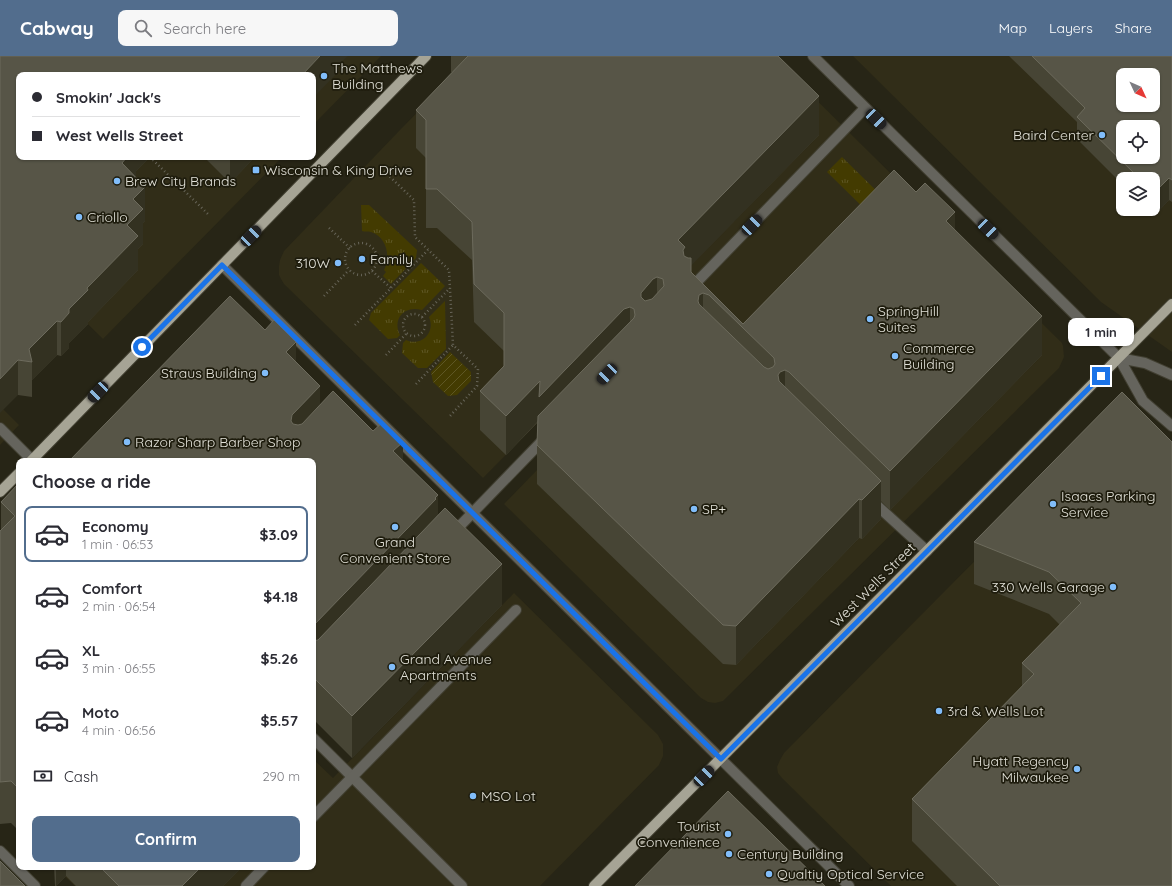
<!DOCTYPE html>
<html lang="en">
<head>
<meta charset="utf-8">
<style>
	:root { --surface:#fff; --page:#f7f7f7; --text:#2b2b33; --muted:#7c7c81; --line:#e1e1e2; --accent:#526d8d }
	body { margin:0; font-family:Quicksand,sans-serif; background:var(--page); color:var(--text); height:100vh; display:flex; flex-direction:column; font-size:15px; white-space:nowrap }
	* { box-sizing:border-box; margin:0 }
	p { font-size:13px; color:var(--muted) }
	.icon { flex:none; width:22px; height:22px; fill:none; stroke:currentColor; stroke-width:2; stroke-linecap:round; stroke-linejoin:round }
	.map { position:relative; flex:1; overflow:hidden }
	.details { position:absolute; left:16px; top:402px; width:300px; height:412px; display:flex; flex-direction:column; background:var(--surface); border-radius:8px; box-shadow:0 1px 3px #0004 }
	.details>* { flex:none }
	.top-card { position:absolute; left:16px; top:16px; width:300px; height:88px; border-radius:8px; box-shadow:0 1px 3px #0004; display:grid; align-content:center; height:88px; padding:0 16px; background:var(--surface) }
	.needle { width:26px; rotate:134deg }
	.buttons { position:absolute; left:1116px; top:12px; display:grid; gap:8px }
	.buttons a { display:grid; place-items:center; width:44px; height:44px; border-radius:8px; background:var(--surface); box-shadow:0 1px 3px #0004; font-size:20px }
	.end { position:absolute; width:18px; height:18px; margin:-9px; border:5px solid #1a73e8; background:#fff; box-shadow:0 0 0 2px #fff }
	.from { border-radius:50% }
	.bubble { position:absolute; height:28px; border-radius:8px; background:var(--surface); box-shadow:0 1px 3px #0004; font-size:13px; font-weight:700; line-height:28px; text-align:center }
	.car { position:absolute; width:12px; height:24px; margin:-12px -6px; border-radius:5px; box-shadow:0 0 3px 1px #0007; background:linear-gradient(#222 24%,#8ab4d8 0 40%,#222 0 76%,#8ab4d8 0 86%,#222 0) }
	.top-card b { display:flex; align-items:center; gap:14px; height:38px; font-size:15px }
	.top-card b+b { border-top:1px solid var(--line) }
	.top-card i { width:10px; height:10px; background:var(--text) }
	ul { padding:0; list-style:none }
	li { display:flex; align-items:center; gap:12px; height:56px; margin:0 8px 6px; padding:0 8px; border:2px solid transparent; border-radius:8px }
	li div { flex:1 }
	li b { display:block; font-size:15px }
	li em { font-style:normal; font-weight:700 }
	li.selected { border-color:var(--accent) }
	li>.icon { width:36px; height:36px; stroke-width:1.5 }
	h2 { padding:0 16px; font-size:18px; line-height:48px }
	.pay { display:flex; align-items:center; gap:10px; height:44px; padding:0 16px; font-size:15px }
	.pay p { margin-inline-start:auto }
	.cta { display:flex; gap:8px; margin-top:auto; padding:8px 16px }
	.cta a { flex:1; height:46px; border-radius:8px; background:var(--accent); color:#fff; font-size:16px; font-weight:700; line-height:46px; text-align:center }
	header { display:flex; align-items:center; gap:24px; box-sizing:border-box; height:56px; padding:0 20px; background:var(--accent); color:#fff }
	header strong { font-size:19px }
	nav { display:flex; gap:22px; margin-inline-start:auto; font-size:14px }
	.search { width:280px; height:36px; background:var(--page); display:flex; align-items:center; gap:10px; box-sizing:border-box; padding:0 14px; border-radius:8px; color:var(--muted); font-size:15px }
	.map>svg:first-child { display:block }
</style>
</head>
<body>
<header>
<strong>Cabway</strong>
<div class="search"><svg class="icon" aria-label="search" viewBox="0 0 24 24"><circle cx="10" cy="10" r="6"/><path d="M15 15l6 6"/></svg>Search here</div>
<nav><a>Map</a><a>Layers</a><a>Share</a></nav>
</header>
<div class="map">
<svg width="1172" height="830" viewBox="0 0 1172 830">
	<defs>
		<pattern id="grass-tufts" width="24" height="20" patternUnits="userSpaceOnUse"><rect width="24" height="20" fill="#433b01"/><path d="M3 7l-1-3M5 7V3M7 7l1-3M15 17l-1-3M17 17v-4M19 17l1-3" fill="none" stroke="#5e5725"/></pattern>
		<pattern id="garden-furrows" width="10" height="10" patternUnits="userSpaceOnUse"><rect width="10" height="10" fill="#433b01"/><path d="M-1 1l2-2M0 10L10 0M9 11l2-2" fill="none" stroke="#5e5725"/></pattern>
	</defs>
	<rect width="100%" height="100%" fill="#272516"/>
	<g fill="#312d18" fill-rule="evenodd">
		<polygon points="0,0 381,0 313,69 313,19 19,19 19,101 282,101 103,283 31,212"/>
		<polygon points="473,0 772,0 1062,287 1063,290 1064,301 1059,312 723,645 715,647 708,646 701,642 504,448 537,414 557,347 483,422 284,228 281,223 279,219 279,210 280,204 284,195 399,75"/>
		<path d="M853,0H1172V296L1101,246ZM1123,19H1153V49H1123ZM1123,71H1153V101H1123ZM1123,123H1153V153H1123Z"/>
		<polygon points="0,350 19,369 0,389"/>
		<polygon points="1113,366 1172,830 891,830 782,722 778,717 777,711 780,704 784,697"/>
		<polygon points="514,537 658,679 663,688 663,700 659,709 540,830 75,830 54,811 313,811 313,703 333,722"/>
	</g>
	<g fill="url(#grass-tufts)">
		<polygon points="842,101 894,152 880,168 827,116"/>
		<path d="M361,149H369L417,194L416,202L391,228L383,220L386,216L384,214C391,201 387,181 371,176C368,175 365,176 362,175Z"/>
		<path d="M421,207L445,230L422,254C405,249 392,262 400,279L397,282L388,283L369,264L371,257Z"/>
		<path d="M445,245L446,293L427,312H418L402,297L403,287L406,284C421,291 436,277 429,261Z"/>
	</g>
	<polygon fill="url(#garden-furrows)" points="450,296 471,316 471,325 457,339 448,340 433,326 431,316"/>
	<g fill="none" stroke-linecap="round" stroke-linejoin="round">
		<g stroke="#413f31" stroke-width="12">
			<g id="minor">
				<polyline points="813,0 1119,302 1143,345 1172,370"/>
				<polyline points="222,209 849,830"/>
				<polyline points="690,233 865,52"/>
				<polyline points="1119,302 1145,307 1172,319"/>
				<polyline points="0,372 33,405"/>
				<polyline points="872,445 927,495"/>
				<polyline points="453,477 546,381"/>
				<polyline points="313,682 462,830"/>
				<polyline points="313,761 516,554"/>
				<polyline points="0,795 35,830"/>
				<polyline points="246,830 264,811"/>
			</g>
		</g>
		<g stroke="#413f31" stroke-width="12">
			<g id="major">
				<polyline points="31,405 426,0"/>
				<polyline points="0,436 19,417"/>
				<polyline points="594,830 1172,248"/>
			</g>
		</g>
		<g stroke="#68665a" stroke-width="2.5" stroke-dasharray="1 3" stroke-linecap="butt">
			<polyline points="150,101 208,158"/>
			<polyline points="384,115 414,144 415,181 449,214 453,289 478,313 477,330 450,360"/>
			<polyline points="329,172 350,192"/>
			<circle cx="361" cy="203" r="16"/>
			<polyline points="372,215 391,232"/>
			<polyline points="324,240 349,214"/>
			<circle cx="414" cy="269" r="11"/>
			<polyline points="422,261 450,232"/>
			<polyline points="355,269 428,194"/>
			<polyline points="386,299 407,277"/>
			<polyline points="416,328 453,289"/>
		</g>
		<use href="#minor" stroke="#65645d" stroke-width="10"/>
		<use href="#major" stroke="#a6a495" stroke-width="10"/>
	</g>
	<g fill="#474535">
		<polygon points="0,0 339,8 339,15 19,19 19,101 150,101 136,115 136,122 145,165 143,167 143,188 138,193 138,214 88,266 88,268 69,287 69,292 61,300 57,299 32,324 32,341 18,339"/>
		<polygon points="451,0 778,0 819,79 691,209 691,216 743,268 955,174 1042,299 890,454 881,445 881,463 862,483 859,482 736,609 723,608 537,428 537,389 538,366 506,399 480,374 480,335 504,310 504,295 474,266 472,204 437,172 426,172 426,102 416,92 416,54 452,16 451,16"/>
		<polygon points="1009,0 1172,0 1172,146 1169,144 1154,160 1148,153 1153,153 1153,123 1123,123 1123,129 1077,83 1077,66"/>
		<polygon points="204,101 255,101 230,127"/>
		<polygon points="296,306 320,348 403,405 438,460 502,549 352,702 313,663 313,405"/>
		<polygon points="1122,336 1172,830 957,830 912,785 912,743 1022,630 1022,607 1060,569 1049,558 974,528 974,486"/>
		<polygon points="19,427 19,775 11,767 0,768 0,475 1,474 1,446"/>
		<polygon points="54,811 242,811 223,830 76,830 66,820 56,830 55,830"/>
	</g>
	<g fill="#333121">
		<polygon points="320,0 348,0 339,8 339,15 313,42 313,19 302,19"/>
		<polygon points="819,40 819,79 685,216 678,184"/>
		<polygon points="127,101 150,101 136,115 136,126 122,107"/>
		<polygon points="230,101 255,101 230,127"/>
		<polygon points="1169,122 1169,144 1154,160 1154,137"/>
		<polygon points="145,131 145,165 143,167 143,188 138,193 138,214 88,266 88,268 69,287 69,292 61,300 61,266 69,253 87,232 127,169 133,143"/>
		<polygon points="955,156 955,194 946,165"/>
		<polygon points="657,221 657,260 641,275 641,237 653,223"/>
		<polygon points="703,237 703,276 698,245 699,239"/>
		<polygon points="630,251 630,290 539,364 506,399 506,360 540,325 624,253"/>
		<polygon points="1042,260 1042,299 890,454 890,415"/>
		<polygon points="57,265 57,299 32,324 32,306 29,293"/>
		<polygon points="296,286 296,328 286,296"/>
		<polygon points="18,304 18,339 0,357 0,323"/>
		<polygon points="785,314 785,353 778,319 780,316"/>
		<polygon points="320,330 320,372 291,405 291,365 292,359"/>
		<polygon points="403,386 403,428 393,395"/>
		<polygon points="881,425 881,463 862,483 862,444"/>
		<polygon points="438,439 438,481 313,612 313,570"/>
		<polygon points="859,443 859,482 736,609 736,570"/>
		<polygon points="502,508 502,549 352,702 352,660"/>
		<polygon points="56,811 66,811 66,820 56,830"/>
		<polygon points="201,811 242,811 223,830 182,830"/>
	</g>
	<g fill="#575547" stroke="#6d6b5d" fill-rule="evenodd">
		<polygon points="0,0 320,0 302,19 19,19 19,101 127,101 122,107 145,131 133,143 143,153 127,169 138,180 87,232 88,234 69,253 69,257 61,266 57,265 29,293 32,306 18,304 0,323"/>
		<path d="M468,0H778L819,40L678,184L685,191L683,194L684,200L688,202H691V216L743,268L894,114L916,136L925,127L955,156L946,165L1042,260L890,415L789,316L785,314L780,316L778,319L779,325L881,425L862,444L859,443L736,570L723,569L537,389L538,360L634,262L635,259L634,253L630,251L624,253L539,341L540,325L506,360L480,335L504,310V257L474,228L472,166L437,133H426V64L416,54ZM657,221L663,223L664,230L652,243L645,245L641,241V237L653,223ZM703,237L709,239L774,302L775,308L773,311L768,313L764,311L699,248L698,245L699,239Z"/>
		<path d="M1032,0H1172V124L1169,122L1154,137L1153,136V123H1140L1077,61L1085,52ZM1123,19H1153V49H1123ZM1123,71H1153V101H1123Z"/>
		<polygon points="230,240 265,274 274,264 296,286 286,296 320,330 292,359 291,365 293,368 298,369 302,368 333,335 373,375 383,366 403,386 393,395 438,439 435,442 436,443 313,570 313,405 69,405"/>
		<polygon points="1122,336 1172,386 1172,830 1000,830 912,743 1034,618 1022,607 1081,547 1049,516 974,486"/>
		<polygon points="19,427 19,733 11,725 0,726 0,475 15,460 1,446"/>
		<polygon points="445,452 502,508 352,660 313,621 313,585 318,584"/>
		<polygon points="728,735 825,830 635,830"/>
		<polygon points="0,805 25,830 0,830"/>
		<polygon points="100,811 201,811 182,830 119,830"/>
	</g>
	<g fill="none" stroke-linecap="round" stroke-linejoin="round">
		<polyline stroke="#1a73e8" stroke-width="5" points="142,291 222,209 721,703 1101,320"/>
	</g>
	<g fill="#81bdfa" stroke="#1e1c0d" stroke-width="1.5">
		<circle cx="324" cy="20" r="4"/>
		<circle cx="1102" cy="79" r="4"/>
		<rect x="252" y="110" width="8" height="8" rx="2"/>
		<circle cx="117" cy="125" r="4"/>
		<circle cx="79" cy="161" r="4"/>
		<circle cx="362" cy="203" r="4"/>
		<circle cx="338" cy="207" r="4"/>
		<circle cx="870" cy="263" r="4"/>
		<circle cx="895" cy="300" r="4"/>
		<circle cx="265" cy="317" r="4"/>
		<circle cx="127" cy="386" r="4"/>
		<circle cx="1053" cy="448" r="4"/>
		<circle cx="694" cy="453" r="4"/>
		<circle cx="395" cy="471" r="4"/>
		<circle cx="1113" cy="531" r="4"/>
		<circle cx="392" cy="611" r="4"/>
		<circle cx="939" cy="655" r="4"/>
		<circle cx="1077" cy="713" r="4"/>
		<circle cx="473" cy="740" r="4"/>
		<circle cx="728" cy="778" r="4"/>
		<circle cx="729" cy="798" r="4"/>
		<circle cx="769" cy="818" r="4"/>
	</g>
	<g text-anchor="middle" dominant-baseline="central" stroke-width="3.5" stroke-linejoin="round" paint-order="stroke">
		<g font-size="14" fill="#e1e0d7" stroke="#1e1c0d" text-anchor="start">
			<text x="332" y="12">The Matthews<tspan x="332" dy="16">Building</tspan></text>
			<text x="1094" y="79" text-anchor="end">Baird Center</text>
			<text x="264" y="114">Wisconsin &amp; King Drive</text>
			<text x="125" y="125">Brew City Brands</text>
			<text x="87" y="161">Criollo</text>
			<text x="370" y="203">Family</text>
			<text x="330" y="207" text-anchor="end">310W</text>
			<text x="878" y="255">SpringHill<tspan x="878" dy="16">Suites</tspan></text>
			<text x="903" y="292">Commerce<tspan x="903" dy="16">Building</tspan></text>
			<text x="257" y="317" text-anchor="end">Straus Building</text>
			<text x="135" y="386">Razor Sharp Barber Shop</text>
			<text x="1061" y="440">Isaacs Parking<tspan x="1061" dy="16">Service</tspan></text>
			<text x="702" y="453">SP+</text>
			<text x="395" y="486" text-anchor="middle">Grand<tspan x="395" dy="16">Convenient Store</tspan></text>
			<text x="1105" y="531" text-anchor="end">330 Wells Garage</text>
			<text x="400" y="603">Grand Avenue<tspan x="400" dy="16">Apartments</tspan></text>
			<text x="947" y="655">3rd &amp; Wells Lot</text>
			<text x="1069" y="705" text-anchor="end">Hyatt Regency<tspan x="1069" dy="16">Milwaukee</tspan></text>
			<text x="481" y="740">MSO Lot</text>
			<text x="720" y="770" text-anchor="end">Tourist<tspan x="720" dy="16">Convenience</tspan></text>
			<text x="737" y="798">Century Building</text>
			<text x="777" y="818">Qualtiy Optical Service</text>
		</g>
		<g font-size="14" fill="#e1e0d7" stroke="#1e1c0d">
			<text transform="translate(873 529) rotate(-45)">West Wells Street</text>
		</g>
	</g>
</svg>
<div class="buttons">
<a><svg class="needle" viewBox="-14 -14 28 28"><path d="M0-13l5 13h-10z" fill="#e53935"/><path d="M0 13l5-13h-10z" fill="#7c7c81"/></svg></a>
<a><svg class="icon" aria-label="locate" viewBox="0 0 24 24"><circle cx="12" cy="12" r="6"/><path d="M12 2v4M12 18v4M2 12h4M18 12h4"/></svg></a>
<a><svg class="icon" aria-label="layers" viewBox="0 0 24 24"><path d="M12 4l9 5-9 5-9-5zM3 14l9 5 9-5"/></svg></a>
</div>
<i class="end from" style="left:142px;top:291px"></i>
<i class="end" style="left:1101px;top:320px"></i>
<div class="bubble" style="left:1068px;top:262px;width:66px">1 min</div>
<i class="car" style="left:876px;top:63px;rotate:134deg"></i>
<i class="car" style="left:752px;top:169px;rotate:44deg"></i>
<i class="car" style="left:988px;top:173px;rotate:134deg"></i>
<i class="car" style="left:251px;top:180px;rotate:45deg"></i>
<i class="car" style="left:607px;top:318px;rotate:224deg"></i>
<i class="car" style="left:98px;top:336px;rotate:224deg"></i>
<i class="car" style="left:704px;top:720px;rotate:45deg"></i>
<div class="top-card">
<b><i class="from"></i>Smokin' Jack's</b>
<b><i></i>West Wells Street</b>
</div>
<section class="details">
<h2>Choose a ride</h2>
<ul>
<li class="selected"><svg class="icon" aria-label="car" viewBox="0 0 24 24"><path d="M5 17H2v-5l4-1 3-4h7l3 4 3 1v5h-3M9 17h6M6 11h13"/><circle cx="7" cy="17" r="2"/><circle cx="17" cy="17" r="2"/></svg><div><b>Economy</b><p>1 min · 06:53</p></div><em>$3.09</em></li>
<li><svg class="icon" aria-label="car" viewBox="0 0 24 24"><path d="M5 17H2v-5l4-1 3-4h7l3 4 3 1v5h-3M9 17h6M6 11h13"/><circle cx="7" cy="17" r="2"/><circle cx="17" cy="17" r="2"/></svg><div><b>Comfort</b><p>2 min · 06:54</p></div><em>$4.18</em></li>
<li><svg class="icon" aria-label="car" viewBox="0 0 24 24"><path d="M5 17H2v-5l4-1 3-4h7l3 4 3 1v5h-3M9 17h6M6 11h13"/><circle cx="7" cy="17" r="2"/><circle cx="17" cy="17" r="2"/></svg><div><b>XL</b><p>3 min · 06:55</p></div><em>$5.26</em></li>
<li><svg class="icon" aria-label="car" viewBox="0 0 24 24"><path d="M5 17H2v-5l4-1 3-4h7l3 4 3 1v5h-3M9 17h6M6 11h13"/><circle cx="7" cy="17" r="2"/><circle cx="17" cy="17" r="2"/></svg><div><b>Moto</b><p>4 min · 06:56</p></div><em>$5.57</em></li>
</ul>
<div class="pay"><svg class="icon" aria-label="cash" viewBox="0 0 24 24"><path d="M3 7h18v10H3z"/><circle cx="12" cy="12" r="2"/></svg>Cash<p>290 m</p></div>
<div class="cta"><a>Confirm</a></div>
</section>
</div>
</body>
</html>
